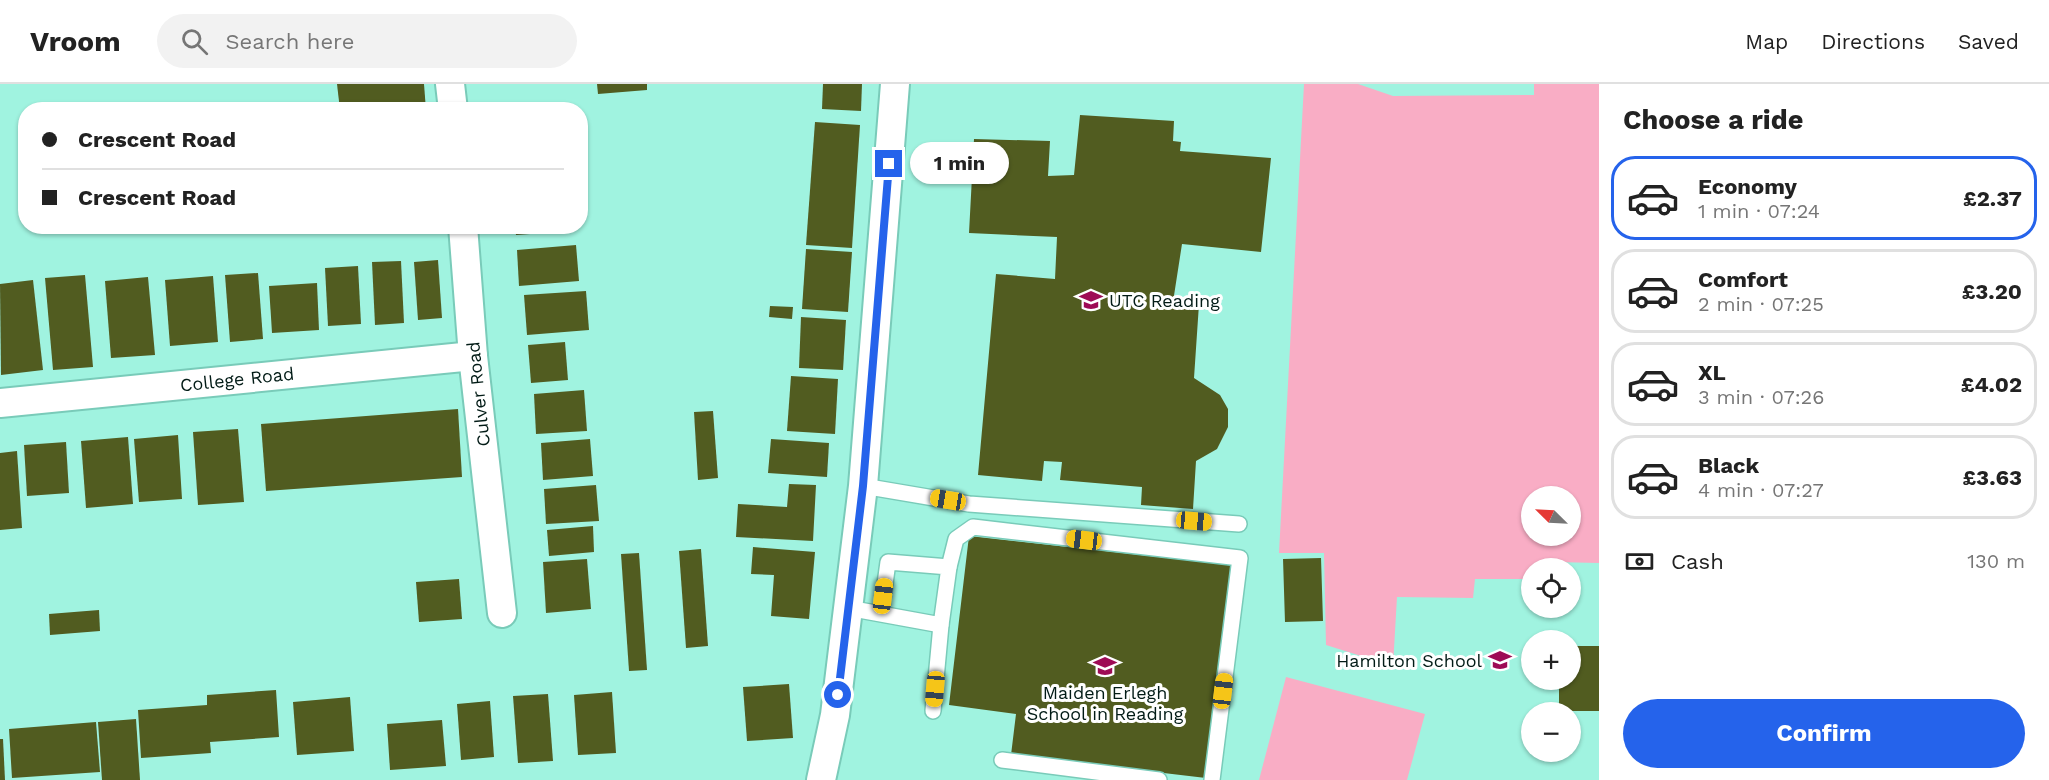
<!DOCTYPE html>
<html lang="en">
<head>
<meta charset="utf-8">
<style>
	:root { --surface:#fff; --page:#f2f2f2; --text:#222; --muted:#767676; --line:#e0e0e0; --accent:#2563eb }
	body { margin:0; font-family:"Work Sans",sans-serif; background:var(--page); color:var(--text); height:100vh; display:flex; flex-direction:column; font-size:22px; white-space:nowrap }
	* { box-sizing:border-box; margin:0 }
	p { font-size:20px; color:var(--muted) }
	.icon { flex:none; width:33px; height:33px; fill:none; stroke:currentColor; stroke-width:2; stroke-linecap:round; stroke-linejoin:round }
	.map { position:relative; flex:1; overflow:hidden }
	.details { display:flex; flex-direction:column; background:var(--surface); width:450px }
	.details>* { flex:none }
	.hud { position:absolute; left:18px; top:18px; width:570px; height:132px; border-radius:24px; box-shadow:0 2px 4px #0004; display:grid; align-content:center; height:132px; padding:0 24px; background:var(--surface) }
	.needle { width:39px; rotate:294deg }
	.buttons { position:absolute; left:1521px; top:402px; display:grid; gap:12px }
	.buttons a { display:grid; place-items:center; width:60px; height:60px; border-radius:50%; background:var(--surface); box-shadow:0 2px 4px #0004; font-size:30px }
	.end { position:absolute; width:27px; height:27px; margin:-14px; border:8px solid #2563eb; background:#fff; box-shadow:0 0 0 3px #fff }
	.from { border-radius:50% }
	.bubble { position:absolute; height:42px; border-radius:21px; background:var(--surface); box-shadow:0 2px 4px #0004; font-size:20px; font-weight:700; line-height:42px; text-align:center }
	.car { position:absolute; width:18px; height:36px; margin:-18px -9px; border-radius:8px; box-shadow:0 0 4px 2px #0007; background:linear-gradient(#f5c518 24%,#345 0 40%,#f5c518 0 76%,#345 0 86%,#f5c518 0) }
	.hud b { display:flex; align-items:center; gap:21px; height:57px; font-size:22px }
	.hud b+b { border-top:2px solid var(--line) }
	.hud i { width:15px; height:15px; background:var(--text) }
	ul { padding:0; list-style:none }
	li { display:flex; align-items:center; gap:18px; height:84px; margin:0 12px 9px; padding:0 12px; border:3px solid var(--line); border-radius:24px }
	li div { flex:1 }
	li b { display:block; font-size:22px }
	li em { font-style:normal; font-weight:700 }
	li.active { border-color:var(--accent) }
	li>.icon { width:54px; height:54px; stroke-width:1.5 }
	h2 { padding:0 24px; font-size:27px; line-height:72px }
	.pay { display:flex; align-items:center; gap:15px; height:66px; padding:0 24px; font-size:22px }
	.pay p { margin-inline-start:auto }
	.cta { display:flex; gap:12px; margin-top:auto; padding:12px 24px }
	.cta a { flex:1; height:69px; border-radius:36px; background:var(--accent); color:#fff; font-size:24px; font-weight:700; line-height:69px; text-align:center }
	header { display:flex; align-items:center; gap:36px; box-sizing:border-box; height:84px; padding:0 30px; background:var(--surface); border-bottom:2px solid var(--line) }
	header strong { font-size:28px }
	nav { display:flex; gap:33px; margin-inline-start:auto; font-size:21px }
	.search { width:420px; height:54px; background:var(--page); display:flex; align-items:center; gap:15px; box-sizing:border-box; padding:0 21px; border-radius:33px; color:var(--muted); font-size:22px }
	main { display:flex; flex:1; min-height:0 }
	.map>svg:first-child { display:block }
</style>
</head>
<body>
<header>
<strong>Vroom</strong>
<div class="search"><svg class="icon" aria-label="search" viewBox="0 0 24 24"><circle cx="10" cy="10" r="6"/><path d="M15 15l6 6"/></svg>Search here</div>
<nav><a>Map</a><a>Directions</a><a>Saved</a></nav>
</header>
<main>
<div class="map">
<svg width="1599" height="696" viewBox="0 0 1599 696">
	<rect width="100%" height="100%" fill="#a0f3e0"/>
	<g fill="#f9adc5" fill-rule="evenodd">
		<path d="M1304,0H1358L1393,12L1534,11V0H1599V479L1554,478L1552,484H1532L1531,495H1475L1473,514L1397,513L1393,582L1326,561L1324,469H1279ZM1532,412H1570V452H1532Z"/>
		<polygon points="1286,593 1425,630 1407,696 1259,696"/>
	</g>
	<g fill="#515c20">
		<polygon points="337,0 424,0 426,26 340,26"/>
		<polygon points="597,0 647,0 647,6 598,10"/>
		<polygon points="823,0 862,0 861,27 822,25"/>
		<polygon points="1080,31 1174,37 1173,57 1181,58 1180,67 1271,74 1261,168 1182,160 1173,218 1199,220 1194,294 1220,311 1228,325 1228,343 1217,365 1196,377 1193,425 1141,421 1142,403 1060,396 1062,378 1044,377 1042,397 978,391 996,190 1055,195 1057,153 969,149 974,55 1050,57 1048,92 1074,91"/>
		<polygon points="815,38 860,41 852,164 806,161"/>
		<polygon points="515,142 573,142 573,147 516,151"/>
		<polygon points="576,161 579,197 519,202 517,166"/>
		<polygon points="806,165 852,168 848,228 802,225"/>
		<polygon points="438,176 442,234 418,236 414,178"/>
		<polygon points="401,177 404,239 375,241 372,178"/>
		<polygon points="358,182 361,240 328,242 325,184"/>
		<polygon points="258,189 263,255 230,258 225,191"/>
		<polygon points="85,191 93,283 53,286 45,194"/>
		<polygon points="213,192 218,258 170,262 165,196"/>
		<polygon points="148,193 155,271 111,274 105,197"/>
		<polygon points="33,196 43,286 1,291 0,200"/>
		<polygon points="317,199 319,246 272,249 269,202"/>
		<polygon points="586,207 589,246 527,251 524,211"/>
		<polygon points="770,222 793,223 792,235 769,233"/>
		<polygon points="801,233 846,236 843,286 799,284"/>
		<polygon points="565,258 568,296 531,299 528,261"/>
		<polygon points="791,292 838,295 835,350 787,347"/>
		<polygon points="584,306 587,347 536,350 534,310"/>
		<polygon points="458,325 462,393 266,407 261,340"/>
		<polygon points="713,327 718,394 698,396 694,328"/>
		<polygon points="238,345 244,418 198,421 193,348"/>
		<polygon points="178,351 182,415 139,418 134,355"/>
		<polygon points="128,353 133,420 86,424 81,357"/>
		<polygon points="590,355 593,392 543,396 541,359"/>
		<polygon points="771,355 829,359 827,393 768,389"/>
		<polygon points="66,358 69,409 27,412 24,361"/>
		<polygon points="17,367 22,444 0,446 0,369"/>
		<polygon points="789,400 816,401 813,457 736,453 738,420 787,423"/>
		<polygon points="596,401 599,437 546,440 544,405"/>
		<polygon points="593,442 594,468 549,472 547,446"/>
		<polygon points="969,452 1231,481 1206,694 1011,671 1016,630 949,621"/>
		<polygon points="753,463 815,468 809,535 771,532 774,491 751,490"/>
		<polygon points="701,465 708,562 686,564 679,467"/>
		<polygon points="639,469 647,586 629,587 621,470"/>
		<polygon points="1321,474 1323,537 1285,538 1283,475"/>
		<polygon points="587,475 591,525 546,529 543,478"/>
		<polygon points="459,495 462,535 419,538 416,498"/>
		<polygon points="99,526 100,547 50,551 49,530"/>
		<polygon points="1570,562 1599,562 1599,627 1559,627 1559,596 1570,596"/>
		<polygon points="789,600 793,654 747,657 743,603"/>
		<polygon points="276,606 279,653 210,658 211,669 141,674 138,626 207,621 207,611"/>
		<polygon points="612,608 616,669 578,671 574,611"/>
		<polygon points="548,610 553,677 518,679 513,612"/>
		<polygon points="350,613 354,667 297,671 293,618"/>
		<polygon points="490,617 494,673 461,676 457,620"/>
		<polygon points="136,635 140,696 102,696 98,638"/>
		<polygon points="442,636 446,682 390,686 387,640"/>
		<polygon points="96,638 100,688 12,694 9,645"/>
		<polygon points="0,655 3,655 5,696 0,696"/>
	</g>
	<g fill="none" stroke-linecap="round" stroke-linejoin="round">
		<g stroke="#79cbb9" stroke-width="18">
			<g id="service">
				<polyline points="863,402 969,420 1239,440"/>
				<polyline points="949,483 956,455 973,443 1240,474 1212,696"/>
				<polyline points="848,524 941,541 949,483 888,478 881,529"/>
				<polyline points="933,627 941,541"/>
				<polyline points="1002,676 1159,696"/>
			</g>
		</g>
		<g stroke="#79cbb9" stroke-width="32">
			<g id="minor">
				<polyline points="450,0 453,26"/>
				<polyline points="463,142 473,272 502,529"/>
				<polyline points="0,319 473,272"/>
				<polyline points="821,696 835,631 863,402 895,0"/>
			</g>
		</g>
		<use href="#service" stroke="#fff" stroke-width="15"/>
		<use href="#minor" stroke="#fff" stroke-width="28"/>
	</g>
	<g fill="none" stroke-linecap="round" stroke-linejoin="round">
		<polyline stroke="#2563eb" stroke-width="8" points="838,611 863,402 889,80"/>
	</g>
	<defs>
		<g id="school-bare" transform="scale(1.8)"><path d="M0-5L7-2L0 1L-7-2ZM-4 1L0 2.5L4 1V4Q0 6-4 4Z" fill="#9e0b55" stroke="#fff" stroke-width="2.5" paint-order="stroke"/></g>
	</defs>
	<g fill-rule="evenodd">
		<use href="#school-bare" x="1091" y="216"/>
		<use href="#school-bare" x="1500" y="576"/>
		<use href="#school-bare" x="1105" y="582"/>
	</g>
	<g text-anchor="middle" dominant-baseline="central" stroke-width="6" stroke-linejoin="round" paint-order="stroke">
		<g font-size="18" fill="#021b16" stroke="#fff" text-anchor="start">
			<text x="1109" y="216">UTC Reading</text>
			<text x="1482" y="576" text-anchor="end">Hamilton School</text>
			<text x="1105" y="608" text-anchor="middle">Maiden Erlegh<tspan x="1105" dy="21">School in Reading</tspan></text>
		</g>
		<g font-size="18" fill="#021b16" stroke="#fff">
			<text transform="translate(237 295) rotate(-6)">College Road</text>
			<text transform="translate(478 310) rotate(-96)">Culver Road</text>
		</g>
	</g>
</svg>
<div class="buttons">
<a><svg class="needle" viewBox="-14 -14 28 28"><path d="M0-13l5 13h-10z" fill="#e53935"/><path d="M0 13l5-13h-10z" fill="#767676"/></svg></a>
<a><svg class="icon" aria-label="locate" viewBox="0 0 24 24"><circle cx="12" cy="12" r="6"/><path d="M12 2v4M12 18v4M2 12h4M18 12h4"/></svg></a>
<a>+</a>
<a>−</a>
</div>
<i class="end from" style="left:838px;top:611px"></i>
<i class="end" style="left:889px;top:80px"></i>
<div class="bubble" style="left:910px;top:58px;width:99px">1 min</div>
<i class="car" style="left:948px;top:416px;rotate:280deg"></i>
<i class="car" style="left:1194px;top:437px;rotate:95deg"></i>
<i class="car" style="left:1084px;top:456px;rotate:277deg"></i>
<i class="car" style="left:883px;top:512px;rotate:7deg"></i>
<i class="car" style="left:935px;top:605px;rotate:185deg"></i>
<i class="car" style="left:1223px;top:607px;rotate:7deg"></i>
<div class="hud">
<b><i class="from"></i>Crescent Road</b>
<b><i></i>Crescent Road</b>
</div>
</div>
<section class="details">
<h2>Choose a ride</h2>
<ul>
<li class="active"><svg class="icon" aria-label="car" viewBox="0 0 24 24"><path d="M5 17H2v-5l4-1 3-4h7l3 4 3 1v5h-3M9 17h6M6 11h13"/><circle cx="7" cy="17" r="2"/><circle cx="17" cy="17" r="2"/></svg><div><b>Economy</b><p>1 min · 07:24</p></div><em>£2.37</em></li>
<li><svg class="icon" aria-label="car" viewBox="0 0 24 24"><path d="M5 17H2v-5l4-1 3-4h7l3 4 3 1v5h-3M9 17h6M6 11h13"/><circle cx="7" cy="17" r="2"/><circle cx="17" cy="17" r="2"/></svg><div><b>Comfort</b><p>2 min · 07:25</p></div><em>£3.20</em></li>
<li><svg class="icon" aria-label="car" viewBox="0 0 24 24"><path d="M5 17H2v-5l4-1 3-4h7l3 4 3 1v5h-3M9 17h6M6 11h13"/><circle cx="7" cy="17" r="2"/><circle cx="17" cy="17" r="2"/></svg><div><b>XL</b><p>3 min · 07:26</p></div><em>£4.02</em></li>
<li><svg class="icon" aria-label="car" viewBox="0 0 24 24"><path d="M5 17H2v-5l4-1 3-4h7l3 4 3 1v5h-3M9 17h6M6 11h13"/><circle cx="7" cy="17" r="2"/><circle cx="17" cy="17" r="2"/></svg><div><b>Black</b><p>4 min · 07:27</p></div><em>£3.63</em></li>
</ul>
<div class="pay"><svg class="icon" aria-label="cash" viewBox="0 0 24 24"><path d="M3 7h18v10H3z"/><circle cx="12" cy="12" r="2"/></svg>Cash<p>130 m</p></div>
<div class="cta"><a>Confirm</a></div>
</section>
</main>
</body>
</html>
